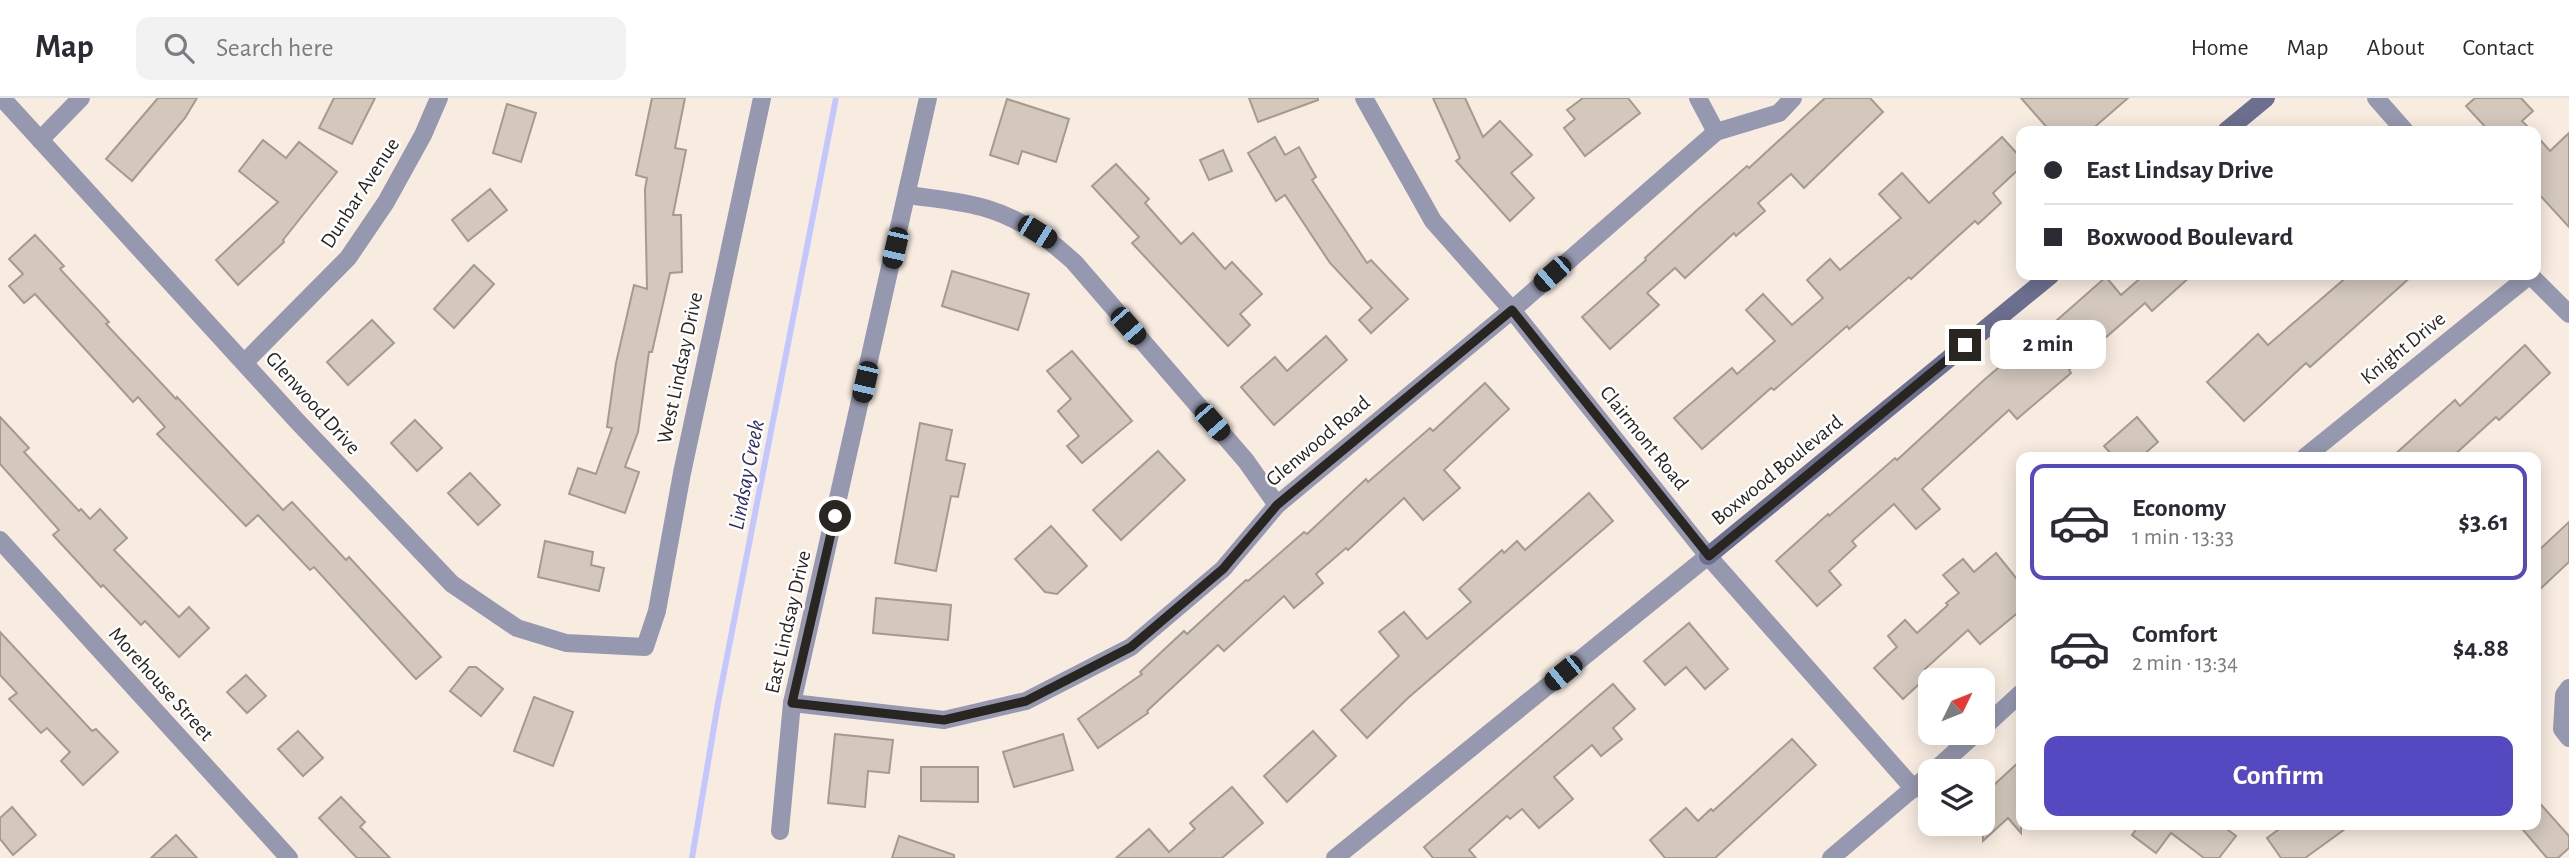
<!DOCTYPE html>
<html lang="en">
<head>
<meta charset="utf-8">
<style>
	:root { --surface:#fff; --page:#f2f2f3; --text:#2b2b33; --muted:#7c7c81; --line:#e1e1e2; --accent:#5449c0 }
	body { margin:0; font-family:"Alegreya Sans",sans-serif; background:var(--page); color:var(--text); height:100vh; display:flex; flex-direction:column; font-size:26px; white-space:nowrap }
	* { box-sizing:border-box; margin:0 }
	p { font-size:23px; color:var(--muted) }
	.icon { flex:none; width:38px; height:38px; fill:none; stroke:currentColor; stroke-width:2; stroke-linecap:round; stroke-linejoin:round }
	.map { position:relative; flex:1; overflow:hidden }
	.side { position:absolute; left:2016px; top:354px; width:525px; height:378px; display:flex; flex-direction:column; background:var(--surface); border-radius:14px; box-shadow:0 4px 18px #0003 }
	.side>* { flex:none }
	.banner { position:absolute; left:2016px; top:28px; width:525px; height:154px; border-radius:14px; box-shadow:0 4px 18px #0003; display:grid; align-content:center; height:154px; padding:0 28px; background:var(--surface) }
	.needle { width:46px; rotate:47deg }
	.buttons { position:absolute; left:1918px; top:570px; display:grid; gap:14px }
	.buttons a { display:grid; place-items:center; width:77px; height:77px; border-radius:14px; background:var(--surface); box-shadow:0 4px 18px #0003; font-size:35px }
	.end { position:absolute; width:32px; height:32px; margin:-16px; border:9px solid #292521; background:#fff; box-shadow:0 0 0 4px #fff }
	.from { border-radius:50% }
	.bubble { position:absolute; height:49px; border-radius:14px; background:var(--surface); box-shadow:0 4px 18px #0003; font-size:23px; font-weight:700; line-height:49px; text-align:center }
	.car { position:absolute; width:21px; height:42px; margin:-21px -10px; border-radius:9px; box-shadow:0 0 5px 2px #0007; background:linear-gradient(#222 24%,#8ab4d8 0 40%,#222 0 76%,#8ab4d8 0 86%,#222 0) }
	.banner b { display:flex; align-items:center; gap:24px; height:66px; font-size:26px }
	.banner b+b { border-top:2px solid var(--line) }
	.banner i { width:18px; height:18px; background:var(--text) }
	ul { padding:12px 0 0; list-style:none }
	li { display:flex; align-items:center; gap:21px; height:116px; margin:0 14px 10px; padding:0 14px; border:4px solid transparent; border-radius:14px }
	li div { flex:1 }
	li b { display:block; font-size:26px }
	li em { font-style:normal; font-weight:700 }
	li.on { border-color:var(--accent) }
	li>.icon { width:63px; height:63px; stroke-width:1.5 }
	.cta { display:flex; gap:14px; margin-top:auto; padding:14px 28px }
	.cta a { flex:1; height:80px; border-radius:14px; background:var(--accent); color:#fff; font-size:28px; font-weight:700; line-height:80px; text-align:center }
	header { display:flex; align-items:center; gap:42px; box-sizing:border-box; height:98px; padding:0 35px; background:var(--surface); border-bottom:2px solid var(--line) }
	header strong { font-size:33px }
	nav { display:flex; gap:38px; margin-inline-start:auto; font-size:24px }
	.search { width:490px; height:63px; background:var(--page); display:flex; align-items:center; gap:18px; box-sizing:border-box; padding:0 24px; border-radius:14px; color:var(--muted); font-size:26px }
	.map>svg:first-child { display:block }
</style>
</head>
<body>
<header>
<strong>Map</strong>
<div class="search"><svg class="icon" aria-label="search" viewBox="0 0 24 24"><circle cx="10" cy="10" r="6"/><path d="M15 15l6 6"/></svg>Search here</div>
<nav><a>Home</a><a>Map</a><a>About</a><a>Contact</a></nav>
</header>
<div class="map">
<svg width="2569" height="760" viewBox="0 0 2569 760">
	<rect width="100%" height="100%" fill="#f8ece1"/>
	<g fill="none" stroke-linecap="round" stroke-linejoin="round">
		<polyline stroke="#c4c7fe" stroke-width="6" points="692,760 718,605 836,0"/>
	</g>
	<g fill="#d4c8bd" stroke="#a59a8f" stroke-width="2">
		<polygon points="158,0 197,0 185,20 132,83 106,61"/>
		<polygon points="334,0 375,0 352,46 319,30"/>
		<polygon points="652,0 685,0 675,50 686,52 673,117 681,117 682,174 670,175 652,254 649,254 638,334 625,369 639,374 625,415 569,396 578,370 596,376 612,330 607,329 616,265 634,187 647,191 645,91 647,80 636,77"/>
		<polygon points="1249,0 1318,0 1318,2 1258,24"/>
		<polygon points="1433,0 1465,0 1483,39 1500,23 1532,57 1511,75 1534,100 1510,123 1456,63 1460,60"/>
		<polygon points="1583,0 1628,0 1640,15 1585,58 1564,30 1575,21 1567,12"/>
		<polygon points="1825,0 1870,0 1883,14 1804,90 1791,76 1758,105 1765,113 1736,138 1734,135 1685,180 1675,170 1647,195 1659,207 1610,251 1582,219 1646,162 1645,160 1696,113 1747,68 1749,70"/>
		<polygon points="2021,0 2128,0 2090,33 2050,33"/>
		<polygon points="2475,0 2521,0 2533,13 2522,23 2532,33 2489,33 2466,8"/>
		<polygon points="1007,1 1069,21 1056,64 1022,53 1018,66 990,57"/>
		<polygon points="507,6 536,15 521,64 493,55"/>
		<polygon points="2569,35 2569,129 2536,93 2536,37 2550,53"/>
		<polygon points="1275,39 1285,57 1299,49 1316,79 1312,82 1367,165 1371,162 1408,201 1371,235 1359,222 1372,210 1330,165 1285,97 1276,103 1248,55"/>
		<polygon points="2002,39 2021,60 2021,69 1993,95 2001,105 1978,126 1975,123 1911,181 1909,179 1849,231 1847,228 1774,292 1771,290 1702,351 1674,320 1732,270 1737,276 1775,243 1746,212 1763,196 1792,227 1823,200 1807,182 1830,161 1840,172 1901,120 1879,96 1902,75 1929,105"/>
		<polygon points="263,42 286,60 299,44 337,74 283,142 284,144 238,187 216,162 278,104 239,73"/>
		<polygon points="1223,52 1232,73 1209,82 1200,62"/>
		<polygon points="1116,66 1149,101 1145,105 1181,146 1193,135 1225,171 1232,164 1262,196 1240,216 1250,227 1228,248 1132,145 1139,139 1092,88"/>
		<polygon points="490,91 507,112 468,143 452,122"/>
		<polygon points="35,137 64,168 60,171 109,224 106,226 176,301 177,299 283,412 292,404 346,462 349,459 441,559 416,581 314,469 310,472 258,417 246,428 157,336 165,329 138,299 133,304 35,196 24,205 9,188 23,176 9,161"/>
		<polygon points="474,167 494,186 454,230 434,211"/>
		<polygon points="952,173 1029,196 1018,232 942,208"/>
		<polygon points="2144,177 2192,177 2152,213 2145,205 2069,272 2071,275 2017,321 2009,312 1922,391 1940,411 1916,431 1894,406 1852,443 1856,448 1829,473 1841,487 1817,508 1776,463 1828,416 1829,418 1895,360 1897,362 1984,282 2038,236 2039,238 2106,179 2121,197"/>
		<polygon points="2349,177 2413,177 2310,269 2306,265 2244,323 2207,284 2258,236 2268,247"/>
		<polygon points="372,222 394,245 348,287 327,264"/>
		<polygon points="1326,238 1347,262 1274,327 1241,289 1275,259 1287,273"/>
		<polygon points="2525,247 2550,275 2499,322 2496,319 2452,359 2392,359 2455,302 2460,308"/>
		<polygon points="1072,253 1132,323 1082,365 1067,348 1079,338 1058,313 1071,301 1047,273"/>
		<polygon points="1485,285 1509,311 1444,372 1460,390 1423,422 1404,400 1348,452 1346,450 1316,476 1323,485 1294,510 1284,498 1224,553 1218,547 1147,613 1148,615 1098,650 1078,621 1142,576 1140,574 1184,533 1187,536 1246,482 1248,483 1304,434 1307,436 1366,381 1368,384 1430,330 1433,333"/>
		<polygon points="0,319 29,350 24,354 79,413 81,411 90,421 100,411 127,440 114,452 179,519 189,509 209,530 179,559 145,523 141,527 103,487 101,489 53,437 59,432 0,366"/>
		<polygon points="2137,319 2158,344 2141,359 2114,359 2104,348"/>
		<polygon points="415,322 442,350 417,373 391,345"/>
		<polygon points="920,325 952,332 946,362 965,366 958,399 951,398 936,473 895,465"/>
		<polygon points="1158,353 1185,382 1121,442 1093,412"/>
		<polygon points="470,375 500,407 478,427 448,395"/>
		<polygon points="1589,395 1613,423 1408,600 1367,640 1341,612 1399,558 1379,534 1404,514 1427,541 1471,504 1459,491 1502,452 1504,455 1517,443 1525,452"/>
		<polygon points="2569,424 2569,464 2536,495 2536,455"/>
		<polygon points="1051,428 1087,468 1057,496 1045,494 1015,461"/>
		<polygon points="545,443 593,454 591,467 604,470 599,493 538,479"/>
		<polygon points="1996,455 2021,486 2021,512 1980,546 1968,532 1925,571 1930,576 1903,601 1874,570 1897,549 1888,538 1905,522 1917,535 1948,507 1946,505 1959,495 1943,477 1963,461 1974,474"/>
		<polygon points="876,500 951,507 948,542 873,535"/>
		<polygon points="1689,525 1728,571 1705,591 1686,569 1665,587 1644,563"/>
		<polygon points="0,534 92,633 96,631 118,654 83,687 61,663 70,654 47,630 41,635 9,601 17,595 0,577"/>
		<polygon points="469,569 476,569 503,591 481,618 450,593"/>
		<polygon points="246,577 266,598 247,615 227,594"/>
		<polygon points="1613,586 1635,611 1613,630 1622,641 1601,658 1592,647 1554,679 1573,701 1539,730 1522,711 1510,721 1507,718 1469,752 1476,760 1433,760 1424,749"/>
		<polygon points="534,599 573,614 553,668 514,653"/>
		<polygon points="298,633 323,660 303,678 278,651"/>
		<polygon points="1313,633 1336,658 1287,704 1264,678"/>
		<polygon points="835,636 893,642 889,675 868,673 865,709 828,705"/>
		<polygon points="1063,636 1073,672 1014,689 1003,654"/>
		<polygon points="1792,641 1816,667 1715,760 1665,760 1650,742 1686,710 1698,723 1711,711 1713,713"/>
		<polygon points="2021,662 2021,735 2008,720 1983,743 1983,697"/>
		<polygon points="921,669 978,669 978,704 921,703"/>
		<polygon points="1232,689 1263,725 1222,760 1116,760 1149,731 1169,754 1195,731 1190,725"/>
		<polygon points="341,699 365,724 360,729 390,760 357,760 319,720"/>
		<polygon points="2536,701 2569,738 2569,750 2558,760 2547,760 2518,726 2536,726"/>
		<polygon points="12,709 36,737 13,757 0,741 0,720"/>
		<polygon points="2140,726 2220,726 2236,738 2219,760 2204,760 2171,735 2156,755 2132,737"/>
		<polygon points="2286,726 2352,726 2305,760 2281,760 2267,740"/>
		<polygon points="176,737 197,760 151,760"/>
		<polygon points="899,738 954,757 954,760 892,760"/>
	</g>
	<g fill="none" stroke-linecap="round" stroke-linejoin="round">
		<g stroke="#9698b0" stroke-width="18">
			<polyline points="2,0 297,323 452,486 517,530 566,545 645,549 657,513 682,375 762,0"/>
			<polyline points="1364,0 1433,123 1512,212 1708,458 1914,691"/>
			<polyline points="1698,0 1716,34"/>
			<polyline points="2376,0 2405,33"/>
			<polyline points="40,42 81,0"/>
			<path d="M908,97C934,101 963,103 988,111C1021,121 1049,141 1074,164L1246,363L1277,407"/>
			<polyline points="245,264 348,160 386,104 423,37 439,0"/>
			<polyline points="2305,359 2530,177 2569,216"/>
			<polyline points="0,442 289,760"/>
			<polyline points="2569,590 2564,597 2562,631 2569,640"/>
			<polyline points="792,605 944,622 1026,603 1131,549 1223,471 1277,407 1512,212 1716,34 1779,15 1793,0"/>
			<polyline points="1983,630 2021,595"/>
			<polyline points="1933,674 1976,635"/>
			<polyline points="780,733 792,605 928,0"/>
			<polyline points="1335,760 1708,458"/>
			<polyline points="1831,760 1930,676"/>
		</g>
		<g stroke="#6d6f90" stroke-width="18">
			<polyline points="2226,33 2266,0"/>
			<polyline points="1708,458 2051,177"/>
		</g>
	</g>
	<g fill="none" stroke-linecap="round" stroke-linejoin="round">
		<polyline stroke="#292521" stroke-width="9" points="835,418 792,605 944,622 1026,603 1131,549 1223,471 1277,407 1512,212 1709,458 1965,247"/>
	</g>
	<g text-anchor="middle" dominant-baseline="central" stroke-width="5" stroke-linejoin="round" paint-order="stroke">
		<g font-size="21" fill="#292521" stroke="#fff">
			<text transform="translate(360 95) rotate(-57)">Dunbar Avenue</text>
			<text transform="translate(2403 250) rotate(-39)">Knight Drive</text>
			<text transform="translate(680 270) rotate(-78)">West Lindsay Drive</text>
			<text transform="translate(313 305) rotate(48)">Glenwood Drive</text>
			<text transform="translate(1644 340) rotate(51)">Clairmont Road</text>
			<text transform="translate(1318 343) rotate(-40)">Glenwood Road</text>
			<text transform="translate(1777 372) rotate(-39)">Boxwood Boulevard</text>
			<text transform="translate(788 524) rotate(-77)">East Lindsay Drive</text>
			<text transform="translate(161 586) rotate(48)">Morehouse Street</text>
		</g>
		<g font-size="23" font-style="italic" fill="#312e6d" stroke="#fff">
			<text transform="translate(747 377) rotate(-79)">Lindsay Creek</text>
		</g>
	</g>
</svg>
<div class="buttons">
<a><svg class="needle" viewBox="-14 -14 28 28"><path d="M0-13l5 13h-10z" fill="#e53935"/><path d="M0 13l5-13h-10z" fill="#7c7c81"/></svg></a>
<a><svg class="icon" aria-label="layers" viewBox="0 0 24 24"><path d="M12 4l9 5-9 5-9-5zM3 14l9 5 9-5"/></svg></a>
</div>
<i class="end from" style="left:835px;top:418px"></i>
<i class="end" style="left:1965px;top:247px"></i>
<div class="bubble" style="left:1990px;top:222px;width:116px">2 min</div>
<i class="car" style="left:1037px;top:134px;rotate:122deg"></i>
<i class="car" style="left:895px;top:150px;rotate:193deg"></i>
<i class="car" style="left:1552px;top:176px;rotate:229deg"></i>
<i class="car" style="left:1128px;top:228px;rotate:139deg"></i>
<i class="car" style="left:865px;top:284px;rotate:193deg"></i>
<i class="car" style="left:1212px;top:324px;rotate:139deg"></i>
<i class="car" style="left:1563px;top:575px;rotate:231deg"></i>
<div class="banner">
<b><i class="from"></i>East Lindsay Drive</b>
<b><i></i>Boxwood Boulevard</b>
</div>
<section class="side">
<ul>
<li class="on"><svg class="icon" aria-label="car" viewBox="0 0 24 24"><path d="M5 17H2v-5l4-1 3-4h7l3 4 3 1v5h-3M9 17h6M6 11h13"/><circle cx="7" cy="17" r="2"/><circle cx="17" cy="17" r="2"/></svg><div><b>Economy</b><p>1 min · 13:33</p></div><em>$3.61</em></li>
<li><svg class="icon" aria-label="car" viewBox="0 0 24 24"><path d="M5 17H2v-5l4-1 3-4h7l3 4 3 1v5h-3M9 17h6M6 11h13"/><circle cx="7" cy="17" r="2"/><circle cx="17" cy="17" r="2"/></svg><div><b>Comfort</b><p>2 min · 13:34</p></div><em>$4.88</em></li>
</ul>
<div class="cta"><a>Confirm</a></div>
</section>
</div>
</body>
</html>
